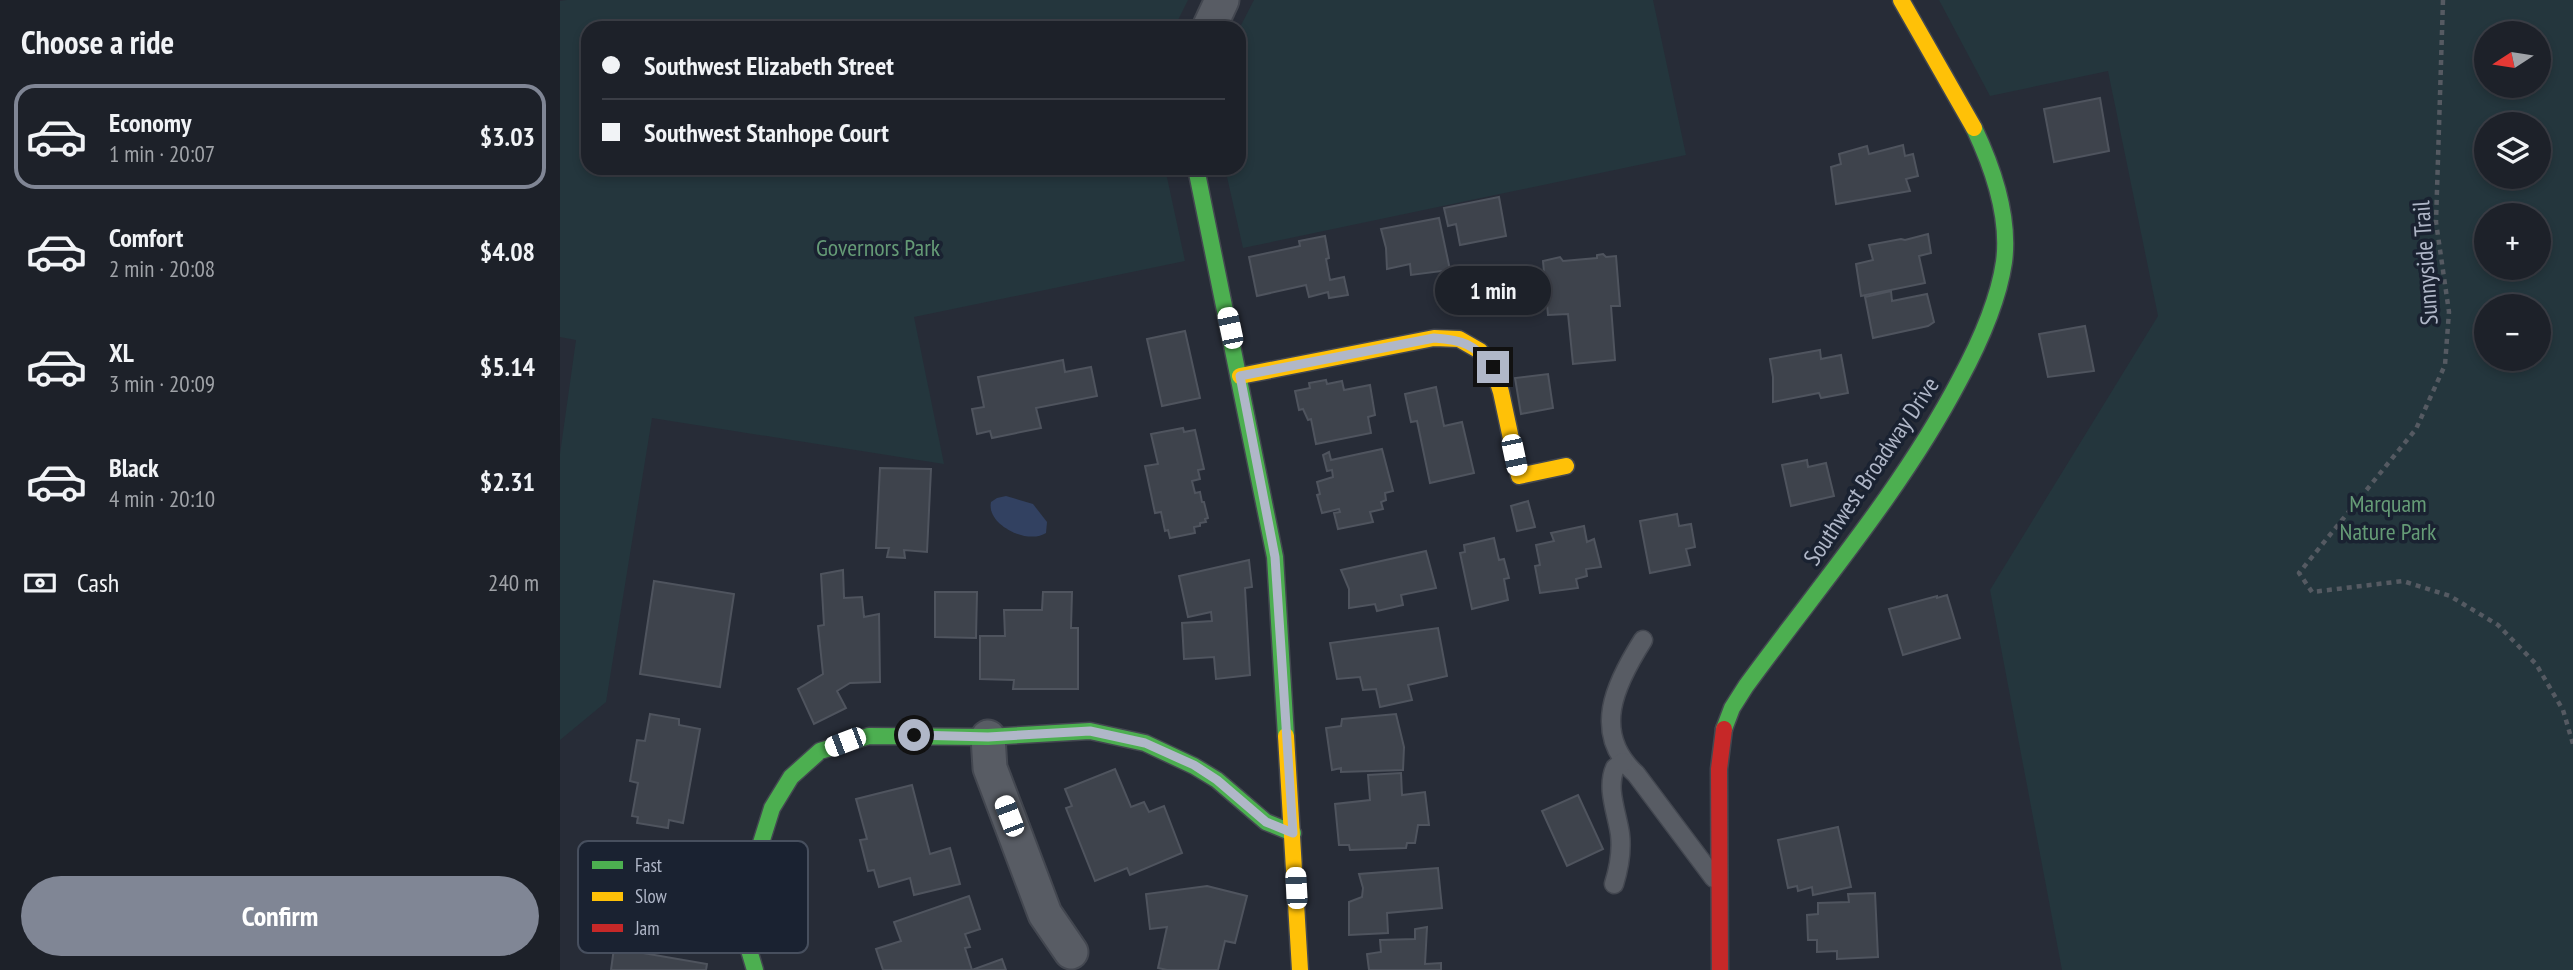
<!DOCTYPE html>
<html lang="en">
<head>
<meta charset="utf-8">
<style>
	:root { --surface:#1d2129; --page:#252931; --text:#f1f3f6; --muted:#a0a3a8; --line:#3b3e46; --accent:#808695 }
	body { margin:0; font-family:"PT Sans Narrow",sans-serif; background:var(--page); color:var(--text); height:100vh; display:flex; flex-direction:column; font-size:26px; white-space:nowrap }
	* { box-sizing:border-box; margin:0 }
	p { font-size:23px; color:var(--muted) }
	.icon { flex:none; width:38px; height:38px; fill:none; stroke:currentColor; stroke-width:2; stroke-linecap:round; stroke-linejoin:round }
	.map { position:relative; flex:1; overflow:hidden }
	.sheet { display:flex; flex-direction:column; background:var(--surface); width:560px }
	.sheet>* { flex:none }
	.banner { position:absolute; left:21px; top:21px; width:665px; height:154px; border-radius:21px; box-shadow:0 4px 10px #0003,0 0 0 2px var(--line); display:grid; align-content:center; height:154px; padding:0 21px; background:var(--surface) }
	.needle { width:46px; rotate:258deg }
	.buttons { position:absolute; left:1914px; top:21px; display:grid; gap:14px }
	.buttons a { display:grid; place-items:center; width:77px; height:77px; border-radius:50%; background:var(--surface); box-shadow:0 4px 10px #0003,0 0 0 2px var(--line); font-size:35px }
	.end { position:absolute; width:32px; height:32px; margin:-16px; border:9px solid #b0b7c8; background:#111; box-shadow:0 0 0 4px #111 }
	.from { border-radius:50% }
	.bubble { position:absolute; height:49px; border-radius:24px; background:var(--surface); box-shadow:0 4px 10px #0003,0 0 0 2px var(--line); font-size:23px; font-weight:700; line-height:49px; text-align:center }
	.car { position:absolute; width:21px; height:42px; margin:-21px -10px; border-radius:9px; box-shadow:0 0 5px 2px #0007; background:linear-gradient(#fff 24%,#345 0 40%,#fff 0 76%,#345 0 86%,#fff 0) }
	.banner b { display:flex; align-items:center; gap:24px; height:66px; font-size:26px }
	.banner b+b { border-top:2px solid var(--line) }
	.banner i { width:18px; height:18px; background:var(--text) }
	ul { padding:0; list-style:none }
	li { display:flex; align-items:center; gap:21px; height:105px; margin:0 14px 10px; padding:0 7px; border:4px solid transparent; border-radius:21px }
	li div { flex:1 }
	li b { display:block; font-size:26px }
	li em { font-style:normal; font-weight:700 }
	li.current { border-color:var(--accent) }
	li>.icon { width:63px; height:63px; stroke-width:1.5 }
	h2 { padding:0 21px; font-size:32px; line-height:84px }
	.pay { display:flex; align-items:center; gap:18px; height:77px; padding:0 21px; font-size:26px }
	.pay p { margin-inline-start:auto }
	.cta { display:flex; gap:14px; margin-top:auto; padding:14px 21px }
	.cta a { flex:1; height:80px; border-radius:42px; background:var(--accent); color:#fff; font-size:28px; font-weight:700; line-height:80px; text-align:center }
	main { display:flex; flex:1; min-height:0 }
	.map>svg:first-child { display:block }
</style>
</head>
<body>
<main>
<section class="sheet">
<h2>Choose a ride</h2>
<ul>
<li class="current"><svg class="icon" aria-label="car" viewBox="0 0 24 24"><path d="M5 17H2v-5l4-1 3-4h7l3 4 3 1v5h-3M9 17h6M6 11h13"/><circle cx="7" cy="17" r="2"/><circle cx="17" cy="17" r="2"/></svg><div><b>Economy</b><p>1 min · 20:07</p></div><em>$3.03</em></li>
<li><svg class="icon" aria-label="car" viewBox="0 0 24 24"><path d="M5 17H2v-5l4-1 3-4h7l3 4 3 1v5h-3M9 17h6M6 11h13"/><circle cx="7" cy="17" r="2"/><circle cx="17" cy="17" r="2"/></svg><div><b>Comfort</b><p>2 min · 20:08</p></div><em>$4.08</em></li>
<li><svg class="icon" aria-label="car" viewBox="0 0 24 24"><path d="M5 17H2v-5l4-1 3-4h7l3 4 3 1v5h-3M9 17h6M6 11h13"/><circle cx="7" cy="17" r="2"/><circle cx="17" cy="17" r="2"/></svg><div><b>XL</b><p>3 min · 20:09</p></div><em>$5.14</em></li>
<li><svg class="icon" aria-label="car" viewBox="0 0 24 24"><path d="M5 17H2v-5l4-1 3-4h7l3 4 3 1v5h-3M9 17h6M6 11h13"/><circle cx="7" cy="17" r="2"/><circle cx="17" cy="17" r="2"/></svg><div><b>Black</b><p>4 min · 20:10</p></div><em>$2.31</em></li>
</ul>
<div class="pay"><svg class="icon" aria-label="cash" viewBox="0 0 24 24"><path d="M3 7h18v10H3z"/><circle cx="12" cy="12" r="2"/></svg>Cash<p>240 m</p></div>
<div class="cta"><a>Confirm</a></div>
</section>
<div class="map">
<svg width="2013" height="970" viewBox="0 0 2013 970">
	<rect width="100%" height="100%" fill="#272c37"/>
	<g fill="#24363d" fill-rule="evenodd">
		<polygon points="7,0 628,0 614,28 28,28 28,168 605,168 625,261 354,317 384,464 92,418 46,702 0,740 0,454 16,340 0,337 0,1"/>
		<polygon points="694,0 1093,0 1126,155 683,248 665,168 679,168 679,29"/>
		<path d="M1379,0H2013V970H1502L1430,590L1598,316L1548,71L1430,96ZM1979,33V86H1927V33ZM1927,124H1979V177H1927ZM1979,215V268H1927V215ZM1979,306V359H1927V306Z"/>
	</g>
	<path fill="#324161" d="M446,496L473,504L487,522L486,533C468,545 426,525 431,502L437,498Z"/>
	<g fill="#3e434c" stroke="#4f545e" stroke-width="2">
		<polygon points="1540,98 1549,151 1494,162 1484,109"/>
		<polygon points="1343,145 1345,156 1353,154 1358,176 1346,179 1350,191 1276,204 1271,167 1281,164 1279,154 1307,146 1309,154"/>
		<polygon points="939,197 946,236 900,245 896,224 888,226 884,208"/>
		<polygon points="879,218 890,270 851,275 850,264 827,269 826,248 821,229"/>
		<polygon points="1368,234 1371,253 1359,256 1365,283 1301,296 1296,264 1313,260 1309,245 1341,239 1345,240"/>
		<polygon points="765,236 769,258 766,259 770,280 784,277 788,295 769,298 768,292 749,297 746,285 697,296 689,257 740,246 739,241"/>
		<polygon points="1043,254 1046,257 1056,256 1060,306 1051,306 1055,360 1013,364 1008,314 988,315 983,261 1000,257 1003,261 1037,258 1037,255"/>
		<polygon points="1331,291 1332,301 1367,294 1374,322 1368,326 1313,338 1305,297"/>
		<polygon points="1525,326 1534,371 1488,377 1479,334"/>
		<polygon points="625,331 640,398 602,406 587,339"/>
		<polygon points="1260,350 1261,359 1281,355 1288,393 1261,398 1259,393 1213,402 1213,377 1210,359"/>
		<polygon points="503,360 505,372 531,367 537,396 476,408 481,428 432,438 430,431 417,434 412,409 424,407 418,377"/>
		<polygon points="988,374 993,408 961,414 955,378"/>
		<polygon points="766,380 767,384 782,381 784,390 810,385 815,415 808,417 811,433 756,444 751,419 748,420 743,409 739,410 735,391 750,388 749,383"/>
		<polygon points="876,387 884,426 902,422 914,473 870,483 857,421 851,422 845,394"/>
		<polygon points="623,428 624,432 635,430 644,469 638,470 640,479 632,481 635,493 640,492 642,502 644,502 648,518 645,519 646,522 640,523 640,526 634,527 635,533 610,538 608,530 605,531 601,512 595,513 585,466 598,464 591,434"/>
		<polygon points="822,449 833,491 825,493 826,500 821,502 823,509 810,512 813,522 778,529 774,513 780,512 779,509 762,513 757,495 760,494 757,482 773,477 772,470 767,471 763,455 769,452 771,460"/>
		<polygon points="1247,460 1248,467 1266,463 1274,496 1231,506 1222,465"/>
		<polygon points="320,468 371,469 367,552 344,550 345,558 327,557 329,548 316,548"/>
		<polygon points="968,501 975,527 957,531 951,506"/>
		<polygon points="1117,514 1119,526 1131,524 1135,547 1126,549 1130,565 1090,573 1080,521"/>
		<polygon points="1024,526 1027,542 1034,539 1041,567 1026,569 1027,576 1016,579 1018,588 980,593 975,566 980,565 976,545 994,541 991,533"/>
		<polygon points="934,538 939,560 944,559 949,578 944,579 948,600 912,609 900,553 905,552 904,545"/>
		<polygon points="866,551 876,588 841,595 843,605 817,611 815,604 789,608 789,589 781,570"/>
		<polygon points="689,560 692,587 685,588 690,675 656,679 654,657 624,659 622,623 652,621 651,612 628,617 619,576"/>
		<polygon points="283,570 284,598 302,597 304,617 319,614 320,682 290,683 277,691 286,708 254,724 238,689 263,674 258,626 264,625 261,574"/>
		<polygon points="94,581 174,594 160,687 80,674"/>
		<polygon points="375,592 417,592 416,638 375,637"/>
		<polygon points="483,592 512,592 511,628 518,628 518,689 453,689 454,680 420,679 420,636 445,636 444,610 482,610"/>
		<polygon points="1387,595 1400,638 1343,655 1329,609 1377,596 1377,598"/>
		<polygon points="878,628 887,676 848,685 852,700 820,707 816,689 803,690 800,677 777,679 770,643"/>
		<polygon points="90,714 119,719 119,725 140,729 123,823 109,820 108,828 77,823 78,817 72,816 78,783 70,781 77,740 85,741"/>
		<polygon points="836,714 844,747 843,770 781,772 781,768 772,770 766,728 781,726 782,719"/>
		<polygon points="555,769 571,807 584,802 589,812 604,806 622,853 570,875 567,868 535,881 506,808 512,806 505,789"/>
		<polygon points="841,773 842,795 865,792 869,825 858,825 855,843 847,843 846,848 790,850 789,845 779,845 775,804 810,800 808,775"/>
		<polygon points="352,785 370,854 390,848 400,884 354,895 350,878 319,887 314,870 308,871 300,840 307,839 296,799"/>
		<polygon points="1018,795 1043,849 1007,866 982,811"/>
		<polygon points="1278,827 1291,887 1253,895 1252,887 1238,891 1237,886 1228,888 1218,840"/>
		<polygon points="878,868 882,908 827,913 828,933 789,935 789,902 802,897 803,888 799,874"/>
		<polygon points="647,886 687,896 675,943 665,941 658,970 607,970 598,968 607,927 590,929 586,894"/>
		<polygon points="1315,893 1318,957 1277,959 1277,951 1257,952 1257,940 1248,940 1247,915 1258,914 1258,903 1289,902 1288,894"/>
		<polygon points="409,896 420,929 405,934 410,947 405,948 412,970 442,959 446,970 323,970 316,949 341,941 334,922"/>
		<polygon points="867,927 865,964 881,963 881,970 809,970 807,954 821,952 820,940 855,939 855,929"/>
		<polygon points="54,948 147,964 146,970 51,970"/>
	</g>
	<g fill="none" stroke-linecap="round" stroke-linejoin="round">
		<g stroke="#434750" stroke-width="21">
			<g id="lane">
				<path d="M1083,640C1055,684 1031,733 1076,774L1154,878"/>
				<path d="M1054,884C1059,868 1062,851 1060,834C1057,813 1046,788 1055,768L1063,762"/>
			</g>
		</g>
		<g stroke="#434750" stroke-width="37">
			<g id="street">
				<polyline points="649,28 662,0"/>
				<polyline points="428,737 430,768 485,914 511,952"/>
			</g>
		</g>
		<g stroke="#434750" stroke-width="19">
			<g id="fast">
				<polyline points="636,168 715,557 726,736"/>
				<path d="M1164,729L1172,708L1186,686C1259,586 1341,491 1399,381C1419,344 1438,303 1444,262C1450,217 1433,168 1414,128"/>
				<polyline points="195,970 189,950 189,904 201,843 212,808 231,777 260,751 309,736 428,737 530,731 585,743 634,766 657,780 706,822 733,833"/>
			</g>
		</g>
		<g stroke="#434750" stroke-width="19">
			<g id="slow">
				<polyline points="1341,0 1414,128"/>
				<polyline points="680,376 874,338 899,339 920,351 933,367 941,392 959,476 1006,466"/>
				<polyline points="726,736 740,970"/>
			</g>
		</g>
		<g stroke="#434750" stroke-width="19">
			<polyline id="jam" points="1160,970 1159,769 1164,729"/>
		</g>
		<polyline stroke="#555a62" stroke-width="4.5" stroke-dasharray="5 5" stroke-linecap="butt" points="1883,0 1876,222 1889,312 1885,365 1856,429 1739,573 1752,592 1843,581 1890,596 1938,625 1976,664 2003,710 2013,744"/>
		<use href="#lane" stroke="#585c64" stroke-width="18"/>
		<use href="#street" stroke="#585c64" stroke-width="33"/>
		<use href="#fast" stroke="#4caf50" stroke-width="16"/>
		<use href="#slow" stroke="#ffc107" stroke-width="16"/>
		<use href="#jam" stroke="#c62828" stroke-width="16"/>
	</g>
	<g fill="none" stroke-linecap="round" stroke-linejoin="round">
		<path stroke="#b0b7c8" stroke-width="9" d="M354,735L428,737L530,731L585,743L634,765L657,780L706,822L733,833L715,557L680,376L874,338C903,340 914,344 933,367"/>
	</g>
	<g text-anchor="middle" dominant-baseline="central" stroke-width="7" stroke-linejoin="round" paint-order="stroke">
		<g font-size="24" fill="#659b76" stroke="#1a2231">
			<text x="318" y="247">Governors Park</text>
			<text x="1828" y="503">Marquam<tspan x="1828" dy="28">Nature Park</tspan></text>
		</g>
		<g font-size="24" fill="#b0b7c8" stroke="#1a2231">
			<text transform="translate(1865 263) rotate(-94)">Sunnyside Trail</text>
			<text transform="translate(1311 471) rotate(-56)">Southwest Broadway Drive</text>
		</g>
	</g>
	<rect x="18" y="841" width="230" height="112" rx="10" fill="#1a2231" stroke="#474f5e" stroke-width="2"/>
	<rect x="32" y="861" width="31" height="8" fill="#4caf50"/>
	<rect x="32" y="892" width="31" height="9" fill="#ffc107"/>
	<rect x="32" y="924" width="31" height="8" fill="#c62828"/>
	<g font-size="19" fill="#b0b7c8">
		<text x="75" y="872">Fast</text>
		<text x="75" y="903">Slow</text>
		<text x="75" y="935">Jam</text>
	</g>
</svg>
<div class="buttons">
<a><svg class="needle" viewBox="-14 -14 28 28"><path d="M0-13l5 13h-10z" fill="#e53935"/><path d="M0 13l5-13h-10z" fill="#a0a3a8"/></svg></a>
<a><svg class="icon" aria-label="layers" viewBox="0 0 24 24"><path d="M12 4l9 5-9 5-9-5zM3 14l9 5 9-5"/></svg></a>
<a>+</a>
<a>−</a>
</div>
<i class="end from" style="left:354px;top:735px"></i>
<i class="end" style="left:933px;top:367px"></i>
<div class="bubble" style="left:875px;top:266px;width:116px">1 min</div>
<i class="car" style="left:670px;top:328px;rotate:348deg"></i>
<i class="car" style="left:954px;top:455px;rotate:168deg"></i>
<i class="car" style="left:285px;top:742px;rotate:249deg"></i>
<i class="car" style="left:449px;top:816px;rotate:339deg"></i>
<i class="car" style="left:736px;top:888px;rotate:357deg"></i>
<div class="banner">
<b><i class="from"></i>Southwest Elizabeth Street</b>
<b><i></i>Southwest Stanhope Court</b>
</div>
</div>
</main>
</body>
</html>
